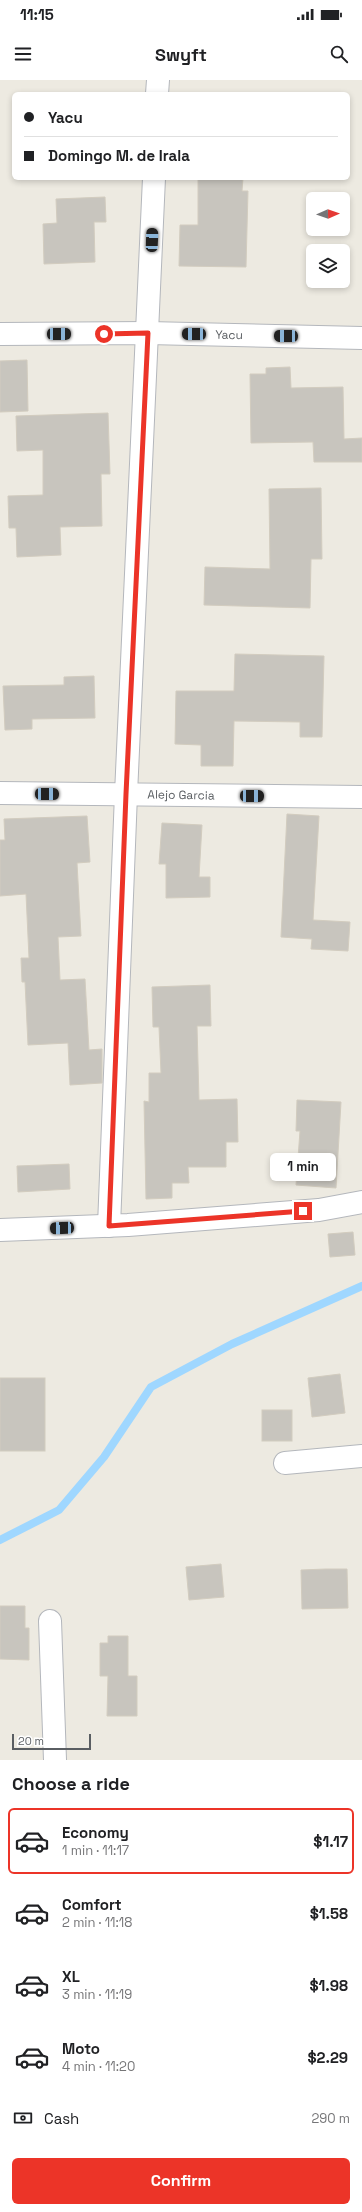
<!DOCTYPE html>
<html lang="en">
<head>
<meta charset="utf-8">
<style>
	:root { --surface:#fff; --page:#f6f6f6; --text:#202124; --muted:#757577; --line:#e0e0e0; --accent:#ec3428 }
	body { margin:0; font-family:"Space Grotesk",sans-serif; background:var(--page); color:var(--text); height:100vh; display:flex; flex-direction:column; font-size:15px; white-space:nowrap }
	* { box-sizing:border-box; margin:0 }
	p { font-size:13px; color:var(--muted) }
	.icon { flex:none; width:22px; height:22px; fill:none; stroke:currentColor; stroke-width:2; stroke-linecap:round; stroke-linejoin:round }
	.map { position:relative; height:1680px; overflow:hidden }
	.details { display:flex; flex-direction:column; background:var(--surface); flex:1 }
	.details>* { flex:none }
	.hud { position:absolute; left:12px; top:12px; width:338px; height:88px; border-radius:6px; box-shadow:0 2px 6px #0003; display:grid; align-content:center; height:88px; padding:0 12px; background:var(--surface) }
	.needle { width:26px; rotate:88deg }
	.tools { position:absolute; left:306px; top:112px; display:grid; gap:8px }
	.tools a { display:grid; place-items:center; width:44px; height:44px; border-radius:6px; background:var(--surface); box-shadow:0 2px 6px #0003; font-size:20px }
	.scale { position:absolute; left:12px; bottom:10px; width:79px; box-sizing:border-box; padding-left:4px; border:2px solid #5a5e62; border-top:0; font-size:11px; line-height:14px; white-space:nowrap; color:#5a5e62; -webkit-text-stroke:3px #fff; paint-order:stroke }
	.end { position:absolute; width:18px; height:18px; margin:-9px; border:5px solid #ec3428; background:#fff; box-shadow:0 0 0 2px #fff }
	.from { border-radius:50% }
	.bubble { position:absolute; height:28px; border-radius:6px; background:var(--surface); box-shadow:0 2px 6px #0003; font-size:13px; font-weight:800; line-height:28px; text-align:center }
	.car { position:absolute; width:12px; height:24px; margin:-12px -6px; border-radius:5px; box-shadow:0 0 3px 1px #0007; background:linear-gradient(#222 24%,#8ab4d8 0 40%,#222 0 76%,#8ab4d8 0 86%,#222 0) }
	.hud b { display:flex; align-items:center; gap:14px; height:38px; font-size:15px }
	.hud b+b { border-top:1px solid var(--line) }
	.hud i { width:10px; height:10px; background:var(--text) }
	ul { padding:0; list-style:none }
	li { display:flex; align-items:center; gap:12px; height:66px; margin:0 8px 6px; padding:0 4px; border:2px solid transparent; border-radius:6px }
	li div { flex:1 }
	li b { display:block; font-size:15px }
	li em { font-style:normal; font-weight:800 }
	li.current { border-color:var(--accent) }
	li>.icon { width:36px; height:36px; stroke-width:1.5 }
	h2 { padding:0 12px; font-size:18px; line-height:48px }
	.pay { display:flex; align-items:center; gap:10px; height:44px; padding:0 12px; font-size:15px }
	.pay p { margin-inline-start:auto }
	.action { display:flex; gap:8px; margin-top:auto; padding:8px 12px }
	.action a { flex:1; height:46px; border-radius:6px; background:var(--accent); color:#fff; font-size:16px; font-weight:800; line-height:46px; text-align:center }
	.status { display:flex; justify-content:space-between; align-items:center; height:28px; padding:0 20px; background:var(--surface); direction:ltr }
	.status svg { height:11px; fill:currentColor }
	header { display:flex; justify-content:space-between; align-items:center; height:52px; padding:0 12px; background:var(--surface); font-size:18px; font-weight:800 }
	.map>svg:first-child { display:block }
</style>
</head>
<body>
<div class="status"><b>11:15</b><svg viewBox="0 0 49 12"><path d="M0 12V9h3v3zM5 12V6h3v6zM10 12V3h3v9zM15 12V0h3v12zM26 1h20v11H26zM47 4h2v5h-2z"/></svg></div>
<header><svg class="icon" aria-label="menu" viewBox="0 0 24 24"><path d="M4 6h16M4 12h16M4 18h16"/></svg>Swyft<svg class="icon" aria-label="search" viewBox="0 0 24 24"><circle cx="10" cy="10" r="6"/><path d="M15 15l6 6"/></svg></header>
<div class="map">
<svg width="362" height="1680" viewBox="0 0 362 1680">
	<rect width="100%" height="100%" fill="#edeae1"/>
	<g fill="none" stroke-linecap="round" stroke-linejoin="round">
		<polyline stroke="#9fd7ff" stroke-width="8" points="0,1460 59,1430 104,1377 151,1307 232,1264 362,1206"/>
	</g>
	<g fill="#c8c5be" stroke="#d2ccbf">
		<polygon points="198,98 243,98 242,111 248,111 246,187 179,186 180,145 198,145"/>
		<polygon points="105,117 106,142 94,142 95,182 44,184 43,144 57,143 56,119"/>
		<polygon points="27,280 28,331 0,332 0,281"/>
		<polygon points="290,287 291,308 343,307 344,359 362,358 362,382 314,382 313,362 251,363 250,294 266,294 266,288"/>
		<polygon points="108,333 110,394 101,394 102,446 60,447 61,475 17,477 16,448 9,448 8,416 43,415 43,370 17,371 16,336"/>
		<polygon points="321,408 322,479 311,479 310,528 204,525 205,487 270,489 269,409"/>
		<polygon points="235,574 324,576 322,657 300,657 300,642 234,641 233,686 201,686 201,665 175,664 176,611 234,611"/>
		<polygon points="94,596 95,638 32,639 32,649 5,650 3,606 64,605 64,597"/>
		<polygon points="287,734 319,736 313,840 350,842 348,871 311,869 312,859 281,857"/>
		<polygon points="87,736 90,782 77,783 81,856 58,857 60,900 85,899 89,970 102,969 102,1003 70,1005 68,963 28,965 25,902 22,902 21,878 29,878 26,814 0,816 0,760 5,760 4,739"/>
		<polygon points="162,743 202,745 199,797 210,797 210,817 166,818 166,784 159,784"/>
		<polygon points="210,905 211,946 197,946 199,1020 237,1019 238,1062 226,1062 226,1087 188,1087 189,1103 172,1103 172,1118 146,1119 144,1021 149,1022 149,993 161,993 159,947 153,947 152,907"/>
		<polygon points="297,1020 341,1022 336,1108 296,1105 300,1051 296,1051"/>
		<polygon points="69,1084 70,1109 18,1112 17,1086"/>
		<polygon points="353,1152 355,1175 330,1177 328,1154"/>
		<polygon points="340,1294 345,1333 312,1337 308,1298"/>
		<rect x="0" y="1298" width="45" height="73"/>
		<rect x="262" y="1330" width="30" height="31"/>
		<polygon points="221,1484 224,1517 189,1520 186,1487"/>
		<polygon points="326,1489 347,1489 348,1528 302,1529 301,1490"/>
		<polygon points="0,1526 25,1526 25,1548 29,1548 29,1580 0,1579"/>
		<polygon points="108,1556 128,1556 128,1596 137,1596 137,1636 107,1636 108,1596 100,1596 100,1563 108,1563"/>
	</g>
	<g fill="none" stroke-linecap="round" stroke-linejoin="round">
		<g stroke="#b4b7bc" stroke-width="24">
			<g id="minor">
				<polyline points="157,14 158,0"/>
				<polyline points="0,254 148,253 362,258"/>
				<polyline points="0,713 362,717"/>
				<polyline points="109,1146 126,714 154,98"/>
				<polyline points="0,1150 128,1145 319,1130 362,1122"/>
				<polyline points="285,1383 362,1376"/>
				<polyline points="50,1541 55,1680"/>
			</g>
		</g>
		<use href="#minor" stroke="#fff" stroke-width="22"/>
	</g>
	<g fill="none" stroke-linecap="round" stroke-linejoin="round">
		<polyline stroke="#ec3428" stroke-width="5" points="104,254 148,253 126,714 109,1146 303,1131"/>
	</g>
	<g text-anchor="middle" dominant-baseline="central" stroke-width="3.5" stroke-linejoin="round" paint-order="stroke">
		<g font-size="12" fill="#5a5e62" stroke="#fff">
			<text transform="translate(229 255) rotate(1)">Yacu</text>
			<text transform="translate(181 715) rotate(1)">Alejo Garcia</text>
		</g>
	</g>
</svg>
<div class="tools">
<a><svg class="needle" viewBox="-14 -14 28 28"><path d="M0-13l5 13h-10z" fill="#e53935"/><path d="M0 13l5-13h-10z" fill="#757577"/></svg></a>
<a><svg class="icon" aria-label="layers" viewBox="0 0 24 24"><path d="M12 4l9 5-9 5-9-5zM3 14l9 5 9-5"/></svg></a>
</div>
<div class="scale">20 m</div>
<i class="end from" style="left:104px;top:254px"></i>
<i class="end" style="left:303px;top:1131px"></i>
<div class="bubble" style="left:270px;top:1073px;width:66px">1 min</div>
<i class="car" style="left:152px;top:160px;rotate:2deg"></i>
<i class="car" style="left:59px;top:254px;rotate:90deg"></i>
<i class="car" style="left:194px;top:254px;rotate:271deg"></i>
<i class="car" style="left:286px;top:256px;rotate:271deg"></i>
<i class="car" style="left:47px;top:714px;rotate:91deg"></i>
<i class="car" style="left:252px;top:716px;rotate:91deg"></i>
<i class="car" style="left:62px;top:1148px;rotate:268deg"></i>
<div class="hud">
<b><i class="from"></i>Yacu</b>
<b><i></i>Domingo M. de Irala</b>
</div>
</div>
<section class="details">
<h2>Choose a ride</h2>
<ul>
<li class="current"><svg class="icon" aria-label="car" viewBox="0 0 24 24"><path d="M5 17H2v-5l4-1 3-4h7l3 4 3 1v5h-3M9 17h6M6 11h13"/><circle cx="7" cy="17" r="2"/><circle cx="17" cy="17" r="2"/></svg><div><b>Economy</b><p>1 min · 11:17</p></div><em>$1.17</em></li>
<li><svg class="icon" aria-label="car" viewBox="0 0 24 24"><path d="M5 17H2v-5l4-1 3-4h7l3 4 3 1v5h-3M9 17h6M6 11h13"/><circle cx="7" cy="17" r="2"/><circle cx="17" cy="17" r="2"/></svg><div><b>Comfort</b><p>2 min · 11:18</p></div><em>$1.58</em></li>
<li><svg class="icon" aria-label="car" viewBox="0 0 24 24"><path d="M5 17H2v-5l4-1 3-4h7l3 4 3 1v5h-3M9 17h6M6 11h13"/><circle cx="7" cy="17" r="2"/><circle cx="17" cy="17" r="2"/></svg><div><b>XL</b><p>3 min · 11:19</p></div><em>$1.98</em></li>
<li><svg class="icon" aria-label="car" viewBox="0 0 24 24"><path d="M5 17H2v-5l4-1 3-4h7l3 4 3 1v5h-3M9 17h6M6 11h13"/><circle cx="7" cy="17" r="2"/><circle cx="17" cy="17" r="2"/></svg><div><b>Moto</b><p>4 min · 11:20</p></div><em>$2.29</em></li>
</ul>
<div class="pay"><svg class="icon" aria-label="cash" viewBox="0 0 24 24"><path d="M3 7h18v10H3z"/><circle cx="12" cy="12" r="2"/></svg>Cash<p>290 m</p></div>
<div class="action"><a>Confirm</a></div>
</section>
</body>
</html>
